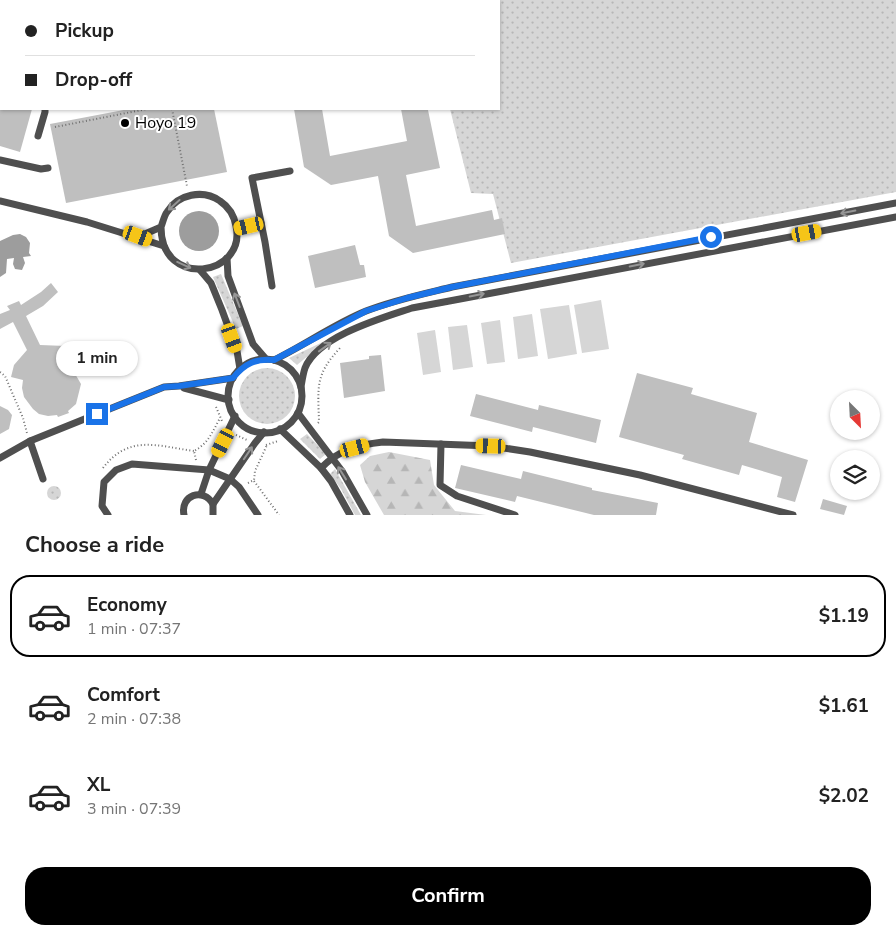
<!DOCTYPE html>
<html lang="en">
<head>
<meta charset="utf-8">
<style>
	:root { --surface:#fff; --page:#f6f6f6; --text:#222; --muted:#767676; --line:#e0e0e0; --accent:#000 }
	body { margin:0; font-family:"Nunito Sans",sans-serif; background:var(--page); color:var(--text); height:100vh; display:flex; flex-direction:column; font-size:19px; white-space:nowrap }
	* { box-sizing:border-box; margin:0 }
	p { font-size:16px; color:var(--muted) }
	.icon { flex:none; width:28px; height:28px; fill:none; stroke:currentColor; stroke-width:2; stroke-linecap:round; stroke-linejoin:round }
	.map { position:relative; height:515px; overflow:hidden }
	.details { display:flex; flex-direction:column; background:var(--surface); flex:1 }
	.details>* { flex:none }
	.banner { position:absolute; left:0px; top:0px; width:500px; height:110px; box-shadow:0 1px 4px #0004; display:grid; align-content:center; height:110px; padding:0 25px; background:var(--surface) }
	.needle { width:32px; rotate:156deg }
	.buttons { position:absolute; left:830px; top:390px; display:grid; gap:10px }
	.buttons a { display:grid; place-items:center; width:50px; height:50px; border-radius:50%; background:var(--surface); box-shadow:0 1px 4px #0004; font-size:25px }
	.end { position:absolute; width:22px; height:22px; margin:-11px; border:6px solid #1a73e8; background:#fff; box-shadow:0 0 0 2px #fff }
	.from { border-radius:50% }
	.bubble { position:absolute; height:35px; border-radius:18px; background:var(--surface); box-shadow:0 1px 4px #0004; font-size:16px; font-weight:700; line-height:35px; text-align:center }
	.car { position:absolute; width:15px; height:30px; margin:-15px -8px; border-radius:6px; box-shadow:0 0 4px 1px #0007; background:linear-gradient(#f5c518 24%,#345 0 40%,#f5c518 0 76%,#345 0 86%,#f5c518 0) }
	.banner b { display:flex; align-items:center; gap:18px; height:48px; font-size:19px }
	.banner b+b { border-top:1px solid var(--line) }
	.banner i { width:12px; height:12px; background:var(--text) }
	ul { padding:0; list-style:none }
	li { display:flex; align-items:center; gap:15px; height:82px; margin:0 10px 8px; padding:0 15px; border:2px solid transparent; border-radius:20px }
	li div { flex:1 }
	li b { display:block; font-size:19px }
	li em { font-style:normal; font-weight:700 }
	li.active { border-color:var(--accent) }
	li>.icon { width:45px; height:45px; stroke-width:1.5 }
	h2 { padding:0 25px; font-size:22px; line-height:60px }
	.primary-button { display:flex; gap:10px; margin-top:auto; padding:10px 25px }
	.primary-button a { flex:1; height:58px; border-radius:20px; background:var(--accent); color:#fff; font-size:20px; font-weight:700; line-height:58px; text-align:center }
	.map>svg:first-child { display:block }
</style>
</head>
<body>
<div class="map">
<svg width="896" height="515" viewBox="0 0 896 515">
	<defs>
		<pattern id="grass-dots" width="8" height="8" patternUnits="userSpaceOnUse" patternTransform="scale(1.25)"><rect width="8" height="8" fill="#d6d6d6"/><path d="M2 2h.1M6 6h.1" fill="none" stroke="#b6b6b6" stroke-width="1.8" stroke-linecap="round"/></pattern>
		<pattern id="forest-firs" width="22" height="20" patternUnits="userSpaceOnUse" patternTransform="scale(1.25)"><rect width="22" height="20" fill="#d6d6d6"/><path d="M5 1l3.5 6h-7zM16 11l3.5 6h-7z" fill="#b6b6b6"/></pattern>
	</defs>
	<rect width="100%" height="100%" fill="#fff"/>
	<g fill="url(#grass-dots)">
		<polygon points="0,0 328,0 1,1 1,45"/>
		<polygon points="382,0 896,0 896,192 511,263 493,194 471,193 450,109 499,109 499,1"/>
		<polygon points="221,274 243,326 236,329 213,277"/>
		<polygon points="327,340 297,365 289,358"/>
		<circle cx="267" cy="396" r="28"/>
		<polygon points="307,434 326,454 320,459 300,439"/>
		<polygon points="335,469 361,515 355,515 341,489 330,474"/>
		<circle cx="54" cy="493" r="7"/>
	</g>
	<polygon fill="url(#forest-firs)" points="389,452 430,460 434,485 455,511 486,515 384,515 365,482 360,465 370,456"/>
	<g fill="#d6d6d6">
		<polygon points="601,300 609,349 582,353 574,305"/>
		<polygon points="569,305 577,354 548,359 540,309"/>
		<polygon points="532,314 538,356 518,359 513,317"/>
		<polygon points="500,320 505,362 487,364 481,323"/>
		<polygon points="467,325 473,367 453,370 448,327"/>
		<polygon points="435,330 441,372 423,375 417,333"/>
	</g>
	<g fill="#9d9d9d">
		<circle cx="199" cy="231" r="20"/>
		<polygon points="20,234 26,237 30,243 29,253 31,256 23,257 25,263 22,270 15,269 13,264 14,258 7,259 6,273 0,277 0,241 13,235"/>
	</g>
	<g fill="#bfbfbf">
		<polygon points="0,109 32,109 20,152 0,146"/>
		<polygon points="129,109 214,109 227,172 66,203 50,124"/>
		<polygon points="294,109 322,109 330,156 407,141 401,109 428,110 440,168 406,175 416,226 492,210 494,220 502,218 505,234 413,253 389,236 378,176 331,185 304,167"/>
		<polygon points="355,245 360,265 364,265 366,277 315,288 308,256"/>
		<polygon points="51,283 58,292 43,306 26,316 40,345 66,346 62,362 71,367 81,384 76,404 68,411 69,413 58,417 57,415 48,416 39,414 33,409 24,397 22,388 23,380 11,377 14,365 27,350 13,322 0,329 0,314 10,310 7,306 19,301 21,305 41,292"/>
		<polygon points="381,355 385,391 344,398 340,363 369,359 369,356"/>
		<polygon points="637,373 693,388 691,394 757,413 749,442 808,460 795,502 777,497 782,477 742,465 739,475 682,459 684,455 619,437"/>
		<polygon points="476,394 538,410 539,405 601,420 596,443 533,427 532,432 470,416"/>
		<polygon points="0,406 8,410 12,415 9,429 0,434"/>
		<polygon points="461,465 521,479 523,471 592,488 592,490 658,503 656,515 594,515 517,496 515,502 455,488"/>
		<polygon points="823,499 847,506 844,515 820,509"/>
	</g>
	<g fill="none" stroke-linecap="round" stroke-linejoin="round">
		<g stroke="#717171" stroke-width="2" stroke-dasharray="1 2.5" stroke-linecap="butt">
			<polyline points="376,0 377,1"/>
			<polyline points="80,1 83,0"/>
			<polyline points="459,1 461,0"/>
			<polyline points="172,109 187,186"/>
			<polyline points="55,127 147,109"/>
			<polyline points="0,372 5,376 23,418 27,433"/>
			<polyline points="216,407 222,421"/>
			<path d="M318,423L319,422C318,386 315,375 340,348"/>
			<polyline points="236,435 247,440"/>
			<polyline points="266,445 278,441"/>
			<path d="M196,460L194,451C208,444 213,431 220,418"/>
			<path d="M103,468C129,434 157,446 194,451"/>
			<polyline points="254,481 279,515"/>
			<polyline points="248,483 254,480 255,471 267,445"/>
		</g>
		<g stroke="#4f4f4f" stroke-width="7">
			<polyline points="0,40 1,41"/>
			<polyline points="38,136 45,112 45,109"/>
			<polyline points="0,160 41,169 48,168"/>
			<polyline points="0,201 87,222 164,246"/>
			<polyline points="237,228 261,223"/>
			<path d="M138,237L161,227C163,222 164,216 167,212C178,194 203,189 220,201C229,207 234,215 236,226C247,276 161,290 161,227"/>
			<polyline points="227,258 228,276 253,344 266,359"/>
			<polyline points="200,270 211,283 222,310 237,351 240,369"/>
			<polyline points="272,286 265,242 252,178 290,171"/>
			<circle cx="265" cy="396" r="37"/>
			<path d="M274,360C305,345 334,324 366,311C394,300 423,294 452,287L896,203"/>
			<path d="M301,387C302,381 303,374 305,368C318,336 382,318 412,308L896,217"/>
			<polyline points="184,388 229,400"/>
			<polyline points="298,413 342,471 367,515"/>
			<polyline points="280,429 321,468 331,481 350,515"/>
			<polyline points="30,441 43,479"/>
			<polyline points="441,444 440,485 457,496 515,515"/>
			<polyline points="0,458 30,441 164,387 179,386 233,378"/>
			<path d="M321,468C340,449 357,445 383,442L491,446L530,452L640,475L793,515"/>
			<polyline points="201,494 209,470 235,416"/>
			<polyline points="213,504 255,443 264,432"/>
			<polyline points="108,515 102,506 104,482 116,470 132,464 209,470 230,479 239,487 258,515"/>
			<path d="M184,515C180,495 203,487 213,504V515"/>
		</g>
	</g>
	<defs><path id="oneway-shaft" d="M-6 0H5M1.5-3L5.5 0L1.5 3" fill="none" stroke-width="1.6" stroke-linecap="round" stroke-linejoin="round" transform="scale(1.25)"/></defs>
	<g stroke="#959595">
		<use href="#oneway-shaft" transform="translate(174 205) rotate(138)"/>
		<use href="#oneway-shaft" transform="translate(848 212) rotate(169)"/>
		<use href="#oneway-shaft" transform="translate(184 265) rotate(24)"/>
		<use href="#oneway-shaft" transform="translate(637 265) rotate(-11)"/>
		<use href="#oneway-shaft" transform="translate(477 295) rotate(-11)"/>
		<use href="#oneway-shaft" transform="translate(237 300) rotate(-111)"/>
		<use href="#oneway-shaft" transform="translate(325 347) rotate(-36)"/>
		<use href="#oneway-shaft" transform="translate(248 453) rotate(-56)"/>
		<use href="#oneway-shaft" transform="translate(342 473) rotate(-122)"/>
	</g>
	<g fill="none" stroke-linecap="round" stroke-linejoin="round">
		<path stroke="#1a73e8" stroke-width="6" d="M97,414L164,387L179,386L233,378C244,364 256,358 274,360L366,311L407,298L452,287L711,237"/>
	</g>
	<circle fill="#000" stroke="#fff" stroke-width="2" cx="125" cy="123" r="5"/>
	<g text-anchor="middle" dominant-baseline="central" stroke-width="4" stroke-linejoin="round" paint-order="stroke">
		<g font-size="16" fill="#000" stroke="#fff" text-anchor="start">
			<text x="135" y="123">Hoyo 19</text>
		</g>
	</g>
</svg>
<div class="buttons">
<a><svg class="needle" viewBox="-14 -14 28 28"><path d="M0-13l5 13h-10z" fill="#e53935"/><path d="M0 13l5-13h-10z" fill="#767676"/></svg></a>
<a><svg class="icon" aria-label="layers" viewBox="0 0 24 24"><path d="M12 4l9 5-9 5-9-5zM3 14l9 5 9-5"/></svg></a>
</div>
<i class="end from" style="left:711px;top:237px"></i>
<i class="end" style="left:97px;top:414px"></i>
<div class="bubble" style="left:56px;top:341px;width:82px">1 min</div>
<i class="car" style="left:249px;top:226px;rotate:257deg"></i>
<i class="car" style="left:807px;top:233px;rotate:80deg"></i>
<i class="car" style="left:138px;top:236px;rotate:110deg"></i>
<i class="car" style="left:232px;top:338px;rotate:160deg"></i>
<i class="car" style="left:223px;top:443px;rotate:207deg"></i>
<i class="car" style="left:491px;top:446px;rotate:272deg"></i>
<i class="car" style="left:355px;top:448px;rotate:75deg"></i>
<div class="banner">
<b><i class="from"></i>Pickup</b>
<b><i></i>Drop-off</b>
</div>
</div>
<section class="details">
<h2>Choose a ride</h2>
<ul>
<li class="active"><svg class="icon" aria-label="car" viewBox="0 0 24 24"><path d="M5 17H2v-5l4-1 3-4h7l3 4 3 1v5h-3M9 17h6M6 11h13"/><circle cx="7" cy="17" r="2"/><circle cx="17" cy="17" r="2"/></svg><div><b>Economy</b><p>1 min · 07:37</p></div><em>$1.19</em></li>
<li><svg class="icon" aria-label="car" viewBox="0 0 24 24"><path d="M5 17H2v-5l4-1 3-4h7l3 4 3 1v5h-3M9 17h6M6 11h13"/><circle cx="7" cy="17" r="2"/><circle cx="17" cy="17" r="2"/></svg><div><b>Comfort</b><p>2 min · 07:38</p></div><em>$1.61</em></li>
<li><svg class="icon" aria-label="car" viewBox="0 0 24 24"><path d="M5 17H2v-5l4-1 3-4h7l3 4 3 1v5h-3M9 17h6M6 11h13"/><circle cx="7" cy="17" r="2"/><circle cx="17" cy="17" r="2"/></svg><div><b>XL</b><p>3 min · 07:39</p></div><em>$2.02</em></li>
</ul>
<div class="primary-button"><a>Confirm</a></div>
</section>
</body>
</html>
